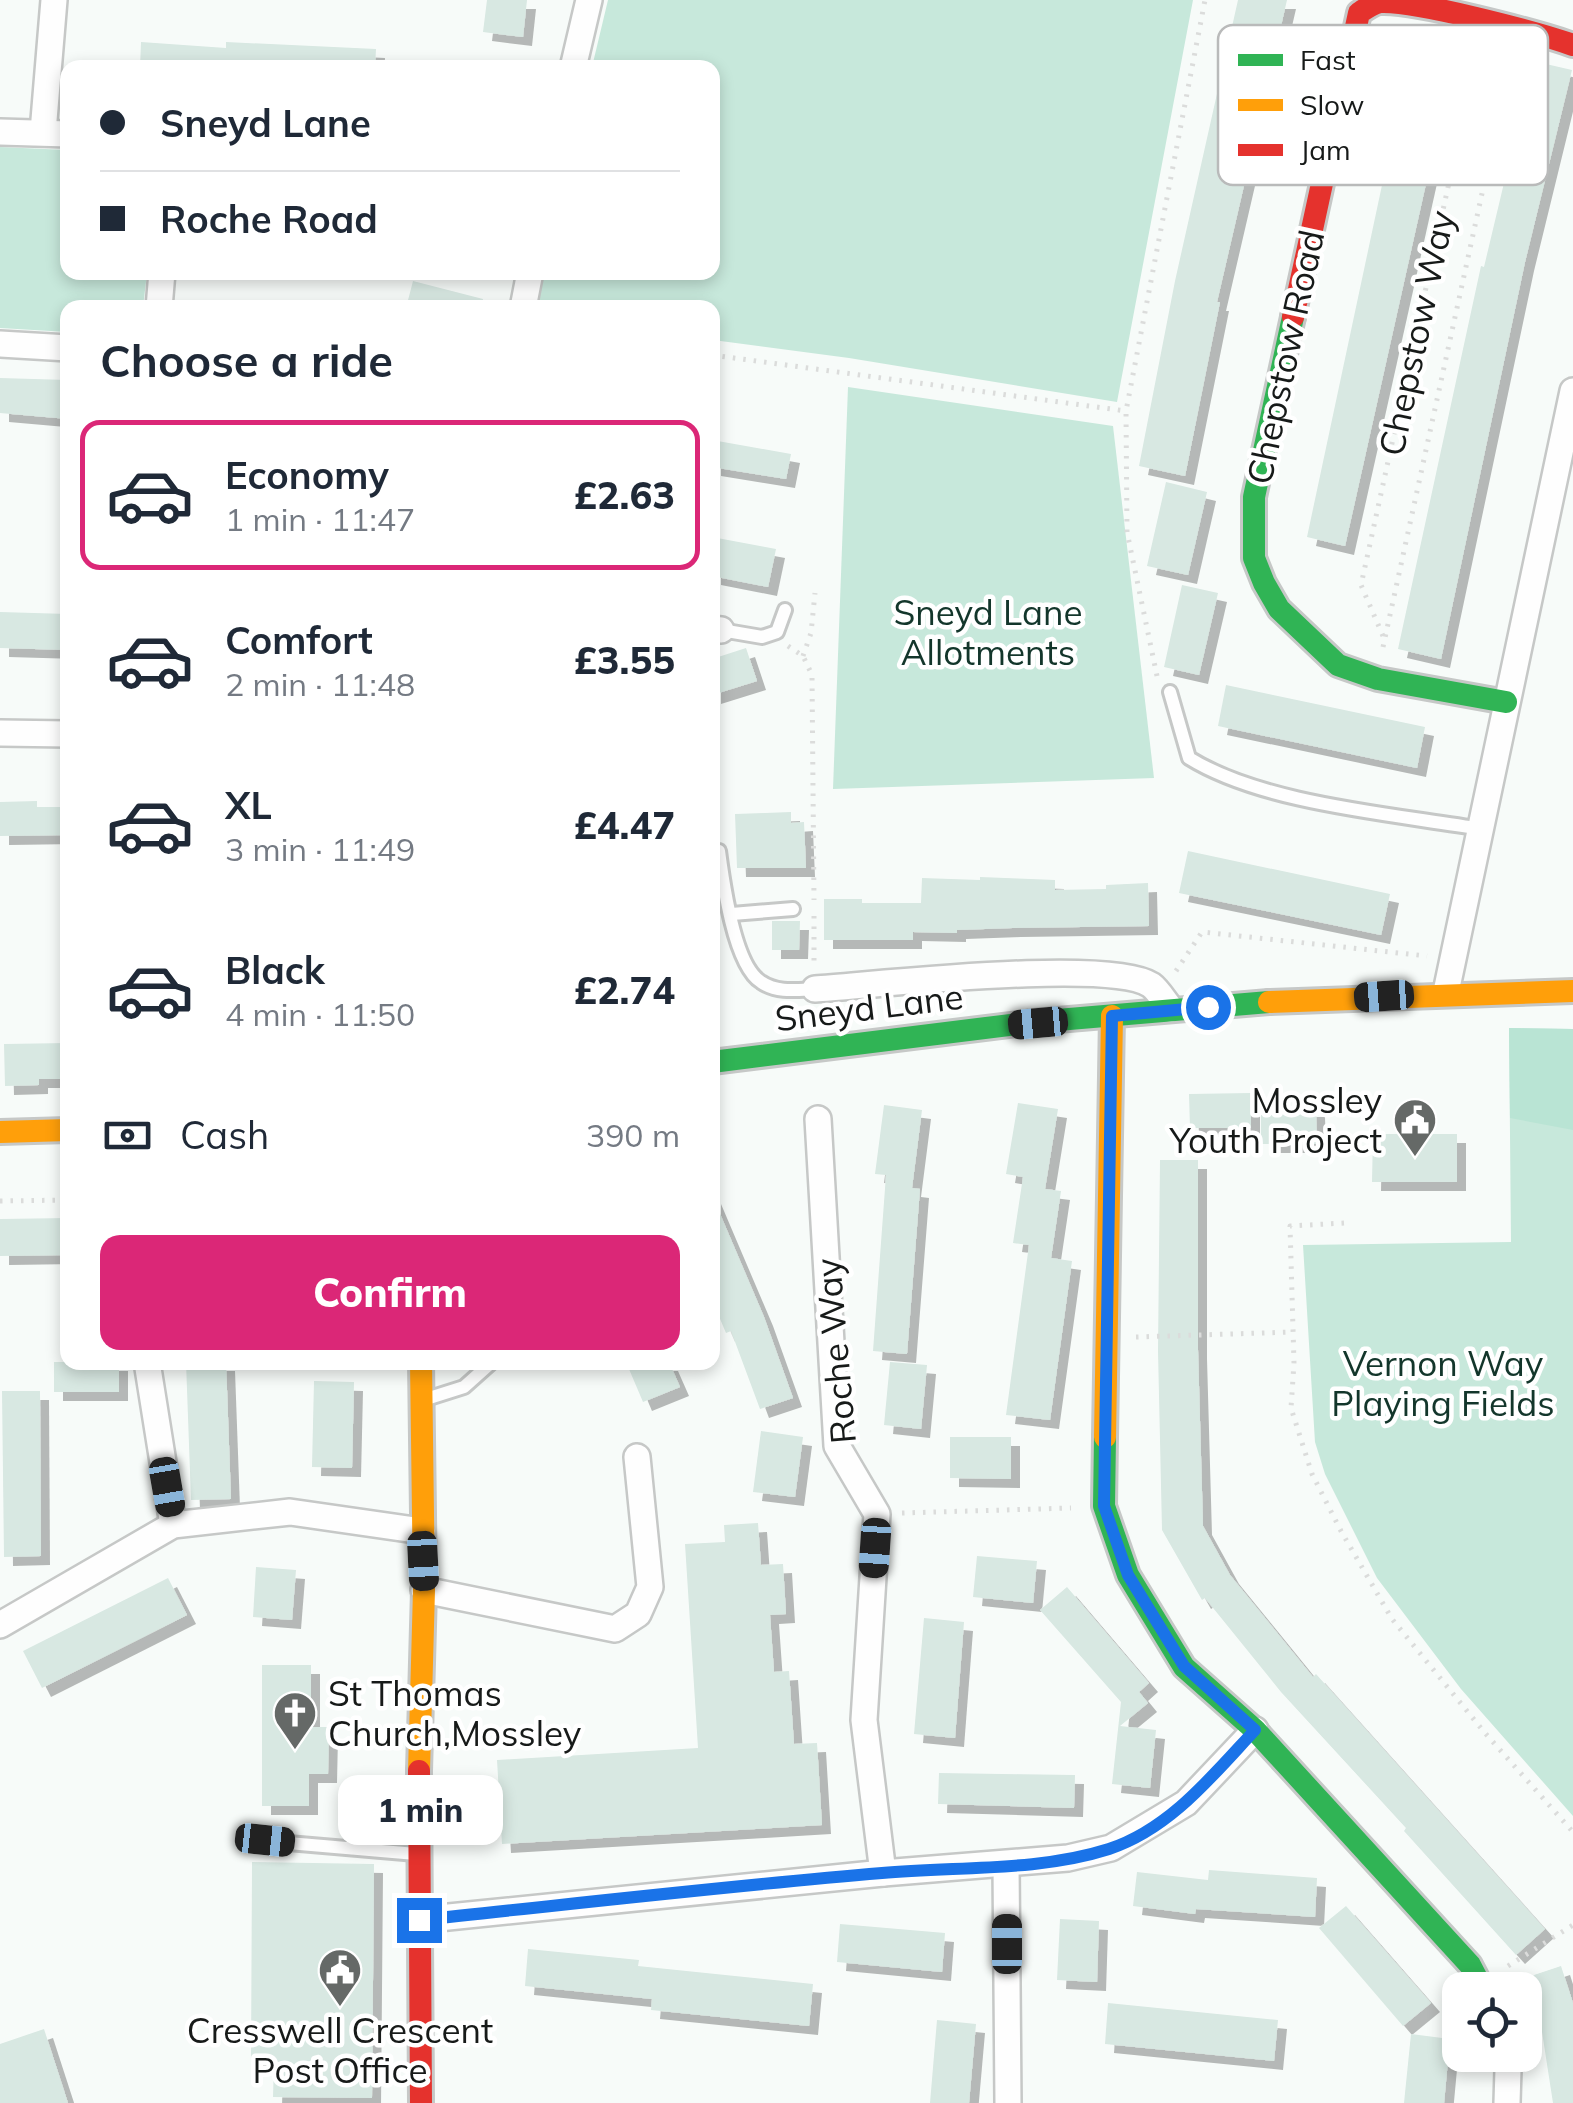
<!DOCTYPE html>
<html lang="en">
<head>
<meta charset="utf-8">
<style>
	:root { --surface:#fff; --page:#f2f2f3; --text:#1f2937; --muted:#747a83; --line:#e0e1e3; --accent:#db2777 }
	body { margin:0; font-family:Mulish,sans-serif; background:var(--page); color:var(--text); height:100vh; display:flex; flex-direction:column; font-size:38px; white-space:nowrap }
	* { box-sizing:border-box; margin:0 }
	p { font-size:32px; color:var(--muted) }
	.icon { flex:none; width:55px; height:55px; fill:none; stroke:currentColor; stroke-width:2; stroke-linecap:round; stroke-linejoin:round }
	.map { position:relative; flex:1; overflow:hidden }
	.drawer { position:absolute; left:60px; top:300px; width:660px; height:1070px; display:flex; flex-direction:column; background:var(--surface); border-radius:20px; box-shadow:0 5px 15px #0003 }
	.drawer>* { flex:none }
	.banner { position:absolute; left:60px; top:60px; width:660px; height:220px; border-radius:20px; box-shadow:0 5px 15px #0003; display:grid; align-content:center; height:220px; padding:0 40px; background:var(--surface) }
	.buttons { position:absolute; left:1442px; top:1972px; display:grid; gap:20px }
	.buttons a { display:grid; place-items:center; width:100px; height:100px; border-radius:20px; background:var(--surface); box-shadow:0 5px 15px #0003; font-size:50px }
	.end { position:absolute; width:45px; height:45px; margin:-22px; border:12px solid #1a73e8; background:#fff; box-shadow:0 0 0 5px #fff }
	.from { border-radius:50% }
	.bubble { position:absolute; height:70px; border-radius:20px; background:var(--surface); box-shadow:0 5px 15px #0003; font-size:32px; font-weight:800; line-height:70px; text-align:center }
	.car { position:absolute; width:30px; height:60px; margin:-30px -15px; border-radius:12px; box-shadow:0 0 8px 2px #0007; background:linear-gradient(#222 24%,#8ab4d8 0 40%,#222 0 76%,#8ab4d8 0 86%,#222 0) }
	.banner b { display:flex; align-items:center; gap:35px; height:95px; font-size:38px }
	.banner b+b { border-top:2px solid var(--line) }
	.banner i { width:25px; height:25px; background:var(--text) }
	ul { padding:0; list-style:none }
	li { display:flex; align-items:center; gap:30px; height:150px; margin:0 20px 15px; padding:0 20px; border:5px solid transparent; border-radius:20px }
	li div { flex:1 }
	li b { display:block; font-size:38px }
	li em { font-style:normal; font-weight:800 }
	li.active { border-color:var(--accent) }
	li>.icon { width:90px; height:90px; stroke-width:1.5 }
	h2 { padding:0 40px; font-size:45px; line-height:120px }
	.pay { display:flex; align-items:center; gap:25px; height:110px; padding:0 40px; font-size:38px }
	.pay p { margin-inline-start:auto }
	.primary-button { display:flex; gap:20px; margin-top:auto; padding:20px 40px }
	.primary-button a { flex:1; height:115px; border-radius:20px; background:var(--accent); color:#fff; font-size:40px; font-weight:800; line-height:115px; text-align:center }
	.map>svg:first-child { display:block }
</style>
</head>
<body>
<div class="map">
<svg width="1573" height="2103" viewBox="0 0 1573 2103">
	<defs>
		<filter id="shadow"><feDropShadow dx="9" dy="9" stdDeviation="0" flood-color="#0004"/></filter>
	</defs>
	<rect width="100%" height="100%" fill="#f7fbf9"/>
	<g fill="#c7e8db">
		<polygon points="608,0 1193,0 1117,402 849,358 713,340 712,308 535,308 543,273 712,272 712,68 592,67"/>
		<polygon points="0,147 67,150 68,272 147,273 143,307 68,308 67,332 0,328"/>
		<polygon points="848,387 1113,426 1154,778 833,789"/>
		<polygon points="1509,1028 1573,1029 1573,1816 1461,1689 1377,1578 1325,1474 1315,1442 1303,1245 1511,1242"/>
	</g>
	<polygon fill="#b9e4d4" points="1509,1028 1573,1029 1573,1130 1510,1118"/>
	<g fill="#d8e8e2" filter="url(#shadow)">
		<polygon points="487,0 527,0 523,37 483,32"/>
		<polygon points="1238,0 1287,0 1217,302 1220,302 1185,476 1139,466 1175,281"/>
		<polygon points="1414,35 1457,45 1345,546 1307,537"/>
		<polygon points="141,42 226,48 226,42 376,49 375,68 140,68"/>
		<polygon points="1533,61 1572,70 1525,262 1441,659 1398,649 1481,266 1484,267"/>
		<polygon points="413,281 483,299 482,308 406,308"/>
		<polygon points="0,378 68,380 68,419 0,413"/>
		<polygon points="712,440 791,454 786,479 712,467"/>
		<polygon points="1166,482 1207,492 1188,575 1147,566"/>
		<polygon points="712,537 776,549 768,587 712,576"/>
		<polygon points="1182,585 1218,593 1199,675 1164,667"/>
		<polygon points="0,612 68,614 68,650 0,648"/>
		<polygon points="746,648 757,681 712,695 712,659"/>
		<polygon points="1226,685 1425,727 1417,768 1218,726"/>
		<polygon points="37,801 37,807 68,807 68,835 0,836 0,802"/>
		<polygon points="791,812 791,823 804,822 806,868 737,868 735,814"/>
		<polygon points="1188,851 1390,894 1381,935 1179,893"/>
		<polygon points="980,877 1055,880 1055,890 1106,889 1106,885 1148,883 1149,926 1012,928 957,930 957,933 913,932 913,940 824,940 824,899 862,899 862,903 921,903 922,878 980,880"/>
		<polygon points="772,921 800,921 799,950 772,950"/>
		<polygon points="68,1043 68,1079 39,1079 39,1085 5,1086 4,1044"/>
		<polygon points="1251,1093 1251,1128 1190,1128 1189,1094"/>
		<polygon points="1018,1103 1058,1109 1045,1189 1061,1191 1051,1258 1072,1261 1050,1420 1006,1415 1029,1245 1013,1243 1023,1177 1006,1174"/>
		<polygon points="884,1105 922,1110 912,1188 920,1189 907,1354 873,1351 886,1175 875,1174"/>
		<polygon points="1261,1108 1316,1108 1317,1144 1261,1144"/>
		<polygon points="1373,1134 1457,1134 1457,1182 1372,1182"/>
		<polygon points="1160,1160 1198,1160 1198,1350 1203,1526 1230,1575 1313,1677 1316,1674 1545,1929 1516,1955 1404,1831 1406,1828 1281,1692 1205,1598 1202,1600 1162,1530 1158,1351"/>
		<polygon points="712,1195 764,1317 793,1398 760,1409 731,1331 726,1333 712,1300"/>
		<polygon points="68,1218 68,1255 0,1256 0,1219"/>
		<rect x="54" y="1362" width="65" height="30"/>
		<polygon points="186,1362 226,1362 231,1499 191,1500"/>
		<polygon points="626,1362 669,1362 680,1387 643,1402"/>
		<polygon points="890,1362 927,1365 921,1429 884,1425"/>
		<polygon points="314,1381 354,1382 352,1468 312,1467"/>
		<polygon points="2,1391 40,1391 41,1556 4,1557"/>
		<polygon points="761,1431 803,1437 795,1497 753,1492"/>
		<polygon points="950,1437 1011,1437 1011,1479 950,1478"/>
		<polygon points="758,1523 761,1565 783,1564 786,1614 770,1615 774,1672 789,1671 794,1744 817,1743 822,1825 502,1844 497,1760 698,1748 685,1544 725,1542 724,1525"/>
		<polygon points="977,1556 1037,1561 1033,1603 973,1597"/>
		<polygon points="256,1567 296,1570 292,1620 253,1617"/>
		<polygon points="168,1578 187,1615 42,1688 23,1651"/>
		<polygon points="1067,1587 1149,1683 1139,1692 1148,1703 1120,1726 1156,1730 1150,1788 1112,1784 1121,1702 1040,1610"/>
		<polygon points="924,1618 964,1622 955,1738 914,1734"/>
		<polygon points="262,1665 311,1665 311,1727 329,1727 328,1774 309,1774 309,1806 262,1806"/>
		<polygon points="939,1773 1075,1775 1074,1808 938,1804"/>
		<polygon points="252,1862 374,1864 372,2098 273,2097 274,2062 251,2062"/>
		<polygon points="1209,1870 1317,1878 1315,1917 1196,1909 1195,1914 1133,1906 1137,1872 1208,1880"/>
		<polygon points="1346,1906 1431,2003 1403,2026 1319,1928"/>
		<polygon points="1060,1919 1099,1921 1097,1982 1057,1980"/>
		<polygon points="840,1924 945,1933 942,1972 837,1962"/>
		<polygon points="528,1949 639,1960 638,1966 813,1984 809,2026 651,2010 652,1999 525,1986"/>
		<polygon points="1561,1966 1573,2003 1573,2103 1553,2103 1542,2032 1525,1978"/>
		<polygon points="1108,2003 1278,2020 1274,2061 1105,2044"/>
		<polygon points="937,2020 976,2024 969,2103 930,2103"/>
		<polygon points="44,2029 68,2103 0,2103 0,2044"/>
		<polygon points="1411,2034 1450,2039 1444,2103 1404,2103"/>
	</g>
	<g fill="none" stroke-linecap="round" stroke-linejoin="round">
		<g stroke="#c6c8c7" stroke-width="18">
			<g id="lane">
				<polyline points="721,630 762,637 777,632 785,610"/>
				<path d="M1170,692L1189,758C1263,804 1393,814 1481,829"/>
				<path d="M719,851C723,882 734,965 761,982C777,993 796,990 815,989"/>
				<polyline points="732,914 793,909"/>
				<polyline points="423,1400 464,1387 492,1362"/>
				<polyline points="265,1841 416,1854"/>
			</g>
		</g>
		<g stroke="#c6c8c7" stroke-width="30">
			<g id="street">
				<polyline points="573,68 589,0"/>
				<polyline points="0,132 68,134"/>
				<polyline points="43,132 54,0"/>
				<polyline points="159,308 162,272"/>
				<polyline points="523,308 530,272"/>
				<polyline points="0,344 68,348"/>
				<polyline points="712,629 721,630"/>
				<polyline points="0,733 68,734"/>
				<path d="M815,989C876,985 1109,958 1151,985C1158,990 1165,1002 1171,1009"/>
				<polyline points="1446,992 1573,391"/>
				<polyline points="818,1119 837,1446 877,1514 864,1720 883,1873"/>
				<polyline points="147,1362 173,1525"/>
				<polyline points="424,1590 615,1629 638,1614 650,1587 637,1457"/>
				<polyline points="0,1625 173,1525 290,1512 422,1531"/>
				<polyline points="1006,1864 1008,2103"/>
				<polyline points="419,1920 883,1873 1068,1858 1111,1848 1186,1803 1255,1730"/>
				<polyline points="1505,2055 1508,2069 1507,2103"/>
			</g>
		</g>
		<g stroke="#c6c8c7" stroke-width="28">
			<g id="fast">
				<polyline points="1293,317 1254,497 1254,558 1264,583 1279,609 1338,665 1378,679 1506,702"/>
				<polyline points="712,1062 1034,1022 1269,1002"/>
				<polyline points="1105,1437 1104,1506 1128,1575 1184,1667 1255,1730 1470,1965 1483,1990"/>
			</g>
		</g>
		<g stroke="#c6c8c7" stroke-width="28">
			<g id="slow">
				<polyline points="1269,1002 1573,991"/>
				<polyline points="0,1132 68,1130"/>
				<polyline points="1105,1437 1112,1016"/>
				<polyline points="419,1771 424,1590 421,1362"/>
			</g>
		</g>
		<g stroke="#c6c8c7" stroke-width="28">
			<g id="jam">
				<path d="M1293,317L1359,13C1365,9 1373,3 1380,2C1415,0 1536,32 1573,45"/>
				<polyline points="419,1771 421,2103"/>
			</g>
		</g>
		<g stroke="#dbdcdb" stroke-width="5" stroke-dasharray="2.5 8" stroke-linecap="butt">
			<polyline points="712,355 1126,411"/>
			<polyline points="1383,636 1361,585 1478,50"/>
			<polyline points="788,646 803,656 812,675 814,900"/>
			<polyline points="1383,647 1512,56"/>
			<polyline points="803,656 811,633 815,593"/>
			<polyline points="1157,676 1127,532 1126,411 1205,0"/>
			<polyline points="814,916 814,965"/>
			<polyline points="1176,971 1202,932 1427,956"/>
			<polyline points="0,1201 68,1200"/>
			<polyline points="1344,1223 1290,1226 1294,1363 1291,1408 1312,1474 1341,1531 1392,1619 1485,1733 1573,1832"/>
			<polyline points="1136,1337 1293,1332"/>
			<polyline points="902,1513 1071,1508"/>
			<polyline points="1508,1966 1573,1925"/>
		</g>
		<use href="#lane" stroke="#fefefe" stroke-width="12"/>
		<use href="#street" stroke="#fefefe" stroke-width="25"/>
		<use href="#fast" stroke="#30b455" stroke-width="22"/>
		<use href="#slow" stroke="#ff9f0a" stroke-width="22"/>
		<use href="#jam" stroke="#e5322d" stroke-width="22"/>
	</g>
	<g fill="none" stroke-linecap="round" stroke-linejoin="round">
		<path stroke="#1a73e8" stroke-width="12" d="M419,1920C573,1904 727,1886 882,1873C956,1866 1037,1872 1109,1849C1170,1829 1213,1775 1255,1730L1184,1666L1128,1575L1104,1506L1112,1016L1208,1007"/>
	</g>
	<defs>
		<g id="civic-pin" transform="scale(2.25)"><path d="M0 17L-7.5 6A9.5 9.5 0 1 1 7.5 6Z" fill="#656967" stroke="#fff"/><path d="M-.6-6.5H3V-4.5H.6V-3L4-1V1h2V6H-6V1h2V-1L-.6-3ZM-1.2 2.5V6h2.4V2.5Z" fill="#fff"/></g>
		<g id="church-pin" transform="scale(2.25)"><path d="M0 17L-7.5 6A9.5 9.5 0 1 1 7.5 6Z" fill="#656967" stroke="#fff"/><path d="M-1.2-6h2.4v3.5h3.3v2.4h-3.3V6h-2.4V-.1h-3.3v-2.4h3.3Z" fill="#fff"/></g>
	</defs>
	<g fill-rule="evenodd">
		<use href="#civic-pin" x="1415" y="1120"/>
		<use href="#church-pin" x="295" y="1713"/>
		<use href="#civic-pin" x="340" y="1970"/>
	</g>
	<g text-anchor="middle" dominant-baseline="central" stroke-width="9" stroke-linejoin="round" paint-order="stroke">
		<g font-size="35" fill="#171a19" stroke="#fff">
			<text transform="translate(1416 333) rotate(-78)">Chepstow Way</text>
			<text transform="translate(1285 357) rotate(-78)">Chepstow Road</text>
			<text transform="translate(869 1007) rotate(-7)">Sneyd Lane</text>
			<text transform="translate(835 1351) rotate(-95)">Roche Way</text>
		</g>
		<g font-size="35" fill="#13362b" stroke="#fff">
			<text x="988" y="612">Sneyd Lane<tspan x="988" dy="40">Allotments</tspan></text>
			<text x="1443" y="1363">Vernon Way<tspan x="1443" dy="40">Playing Fields</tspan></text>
		</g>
		<g font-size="35" fill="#171a19" stroke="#fff" text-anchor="end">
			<text x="1382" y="1100">Mossley<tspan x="1382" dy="40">Youth Project</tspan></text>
			<text x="328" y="1693" text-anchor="start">St Thomas<tspan x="328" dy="40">Church,Mossley</tspan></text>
			<text x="340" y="2030" text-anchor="middle">Cresswell Crescent<tspan x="340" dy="40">Post Office</tspan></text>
		</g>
	</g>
	<rect x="1218" y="25" width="330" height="160" rx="15" fill="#fff" stroke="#b9baba" stroke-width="2.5"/>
	<rect x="1238" y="54" width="45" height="12" fill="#30b455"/>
	<rect x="1238" y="99" width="45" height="12" fill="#ff9f0a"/>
	<rect x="1238" y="144" width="45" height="12" fill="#e5322d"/>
	<g font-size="28" fill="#171a19">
		<text x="1300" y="70">Fast</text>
		<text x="1300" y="115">Slow</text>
		<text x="1300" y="160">Jam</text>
	</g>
</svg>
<div class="buttons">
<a><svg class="icon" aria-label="locate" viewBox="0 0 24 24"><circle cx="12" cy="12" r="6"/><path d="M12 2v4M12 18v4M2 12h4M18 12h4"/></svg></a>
</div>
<i class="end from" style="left:1208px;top:1007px"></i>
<i class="end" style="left:419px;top:1920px"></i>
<div class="bubble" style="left:338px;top:1775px;width:165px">1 min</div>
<i class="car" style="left:1384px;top:996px;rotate:266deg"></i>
<i class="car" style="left:1038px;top:1023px;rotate:265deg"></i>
<i class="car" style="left:167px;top:1487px;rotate:170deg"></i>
<i class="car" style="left:875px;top:1548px;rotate:184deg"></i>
<i class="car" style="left:423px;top:1561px;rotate:177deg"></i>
<i class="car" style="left:265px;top:1840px;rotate:96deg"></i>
<i class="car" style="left:1007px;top:1944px;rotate:0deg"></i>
<div class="banner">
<b><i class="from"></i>Sneyd Lane</b>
<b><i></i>Roche Road</b>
</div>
<section class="drawer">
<h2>Choose a ride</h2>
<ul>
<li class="active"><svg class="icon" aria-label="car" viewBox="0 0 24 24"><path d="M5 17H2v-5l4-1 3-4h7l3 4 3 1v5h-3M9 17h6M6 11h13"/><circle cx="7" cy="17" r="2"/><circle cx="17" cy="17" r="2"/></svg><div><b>Economy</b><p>1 min · 11:47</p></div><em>£2.63</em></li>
<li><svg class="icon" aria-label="car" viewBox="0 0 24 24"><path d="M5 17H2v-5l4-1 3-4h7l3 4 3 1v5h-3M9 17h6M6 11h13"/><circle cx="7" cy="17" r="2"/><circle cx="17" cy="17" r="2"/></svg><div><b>Comfort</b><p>2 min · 11:48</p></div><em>£3.55</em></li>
<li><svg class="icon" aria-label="car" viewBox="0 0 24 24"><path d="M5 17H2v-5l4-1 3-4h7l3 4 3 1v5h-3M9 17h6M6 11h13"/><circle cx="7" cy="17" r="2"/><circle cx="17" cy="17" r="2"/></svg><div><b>XL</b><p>3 min · 11:49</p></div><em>£4.47</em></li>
<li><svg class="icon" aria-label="car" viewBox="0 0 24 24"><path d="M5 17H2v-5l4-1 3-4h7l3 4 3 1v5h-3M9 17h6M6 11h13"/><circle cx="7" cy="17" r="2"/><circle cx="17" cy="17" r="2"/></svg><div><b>Black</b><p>4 min · 11:50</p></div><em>£2.74</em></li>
</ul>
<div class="pay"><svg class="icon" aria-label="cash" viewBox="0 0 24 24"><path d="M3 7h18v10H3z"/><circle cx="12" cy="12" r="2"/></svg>Cash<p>390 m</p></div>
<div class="primary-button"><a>Confirm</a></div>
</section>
</div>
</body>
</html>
